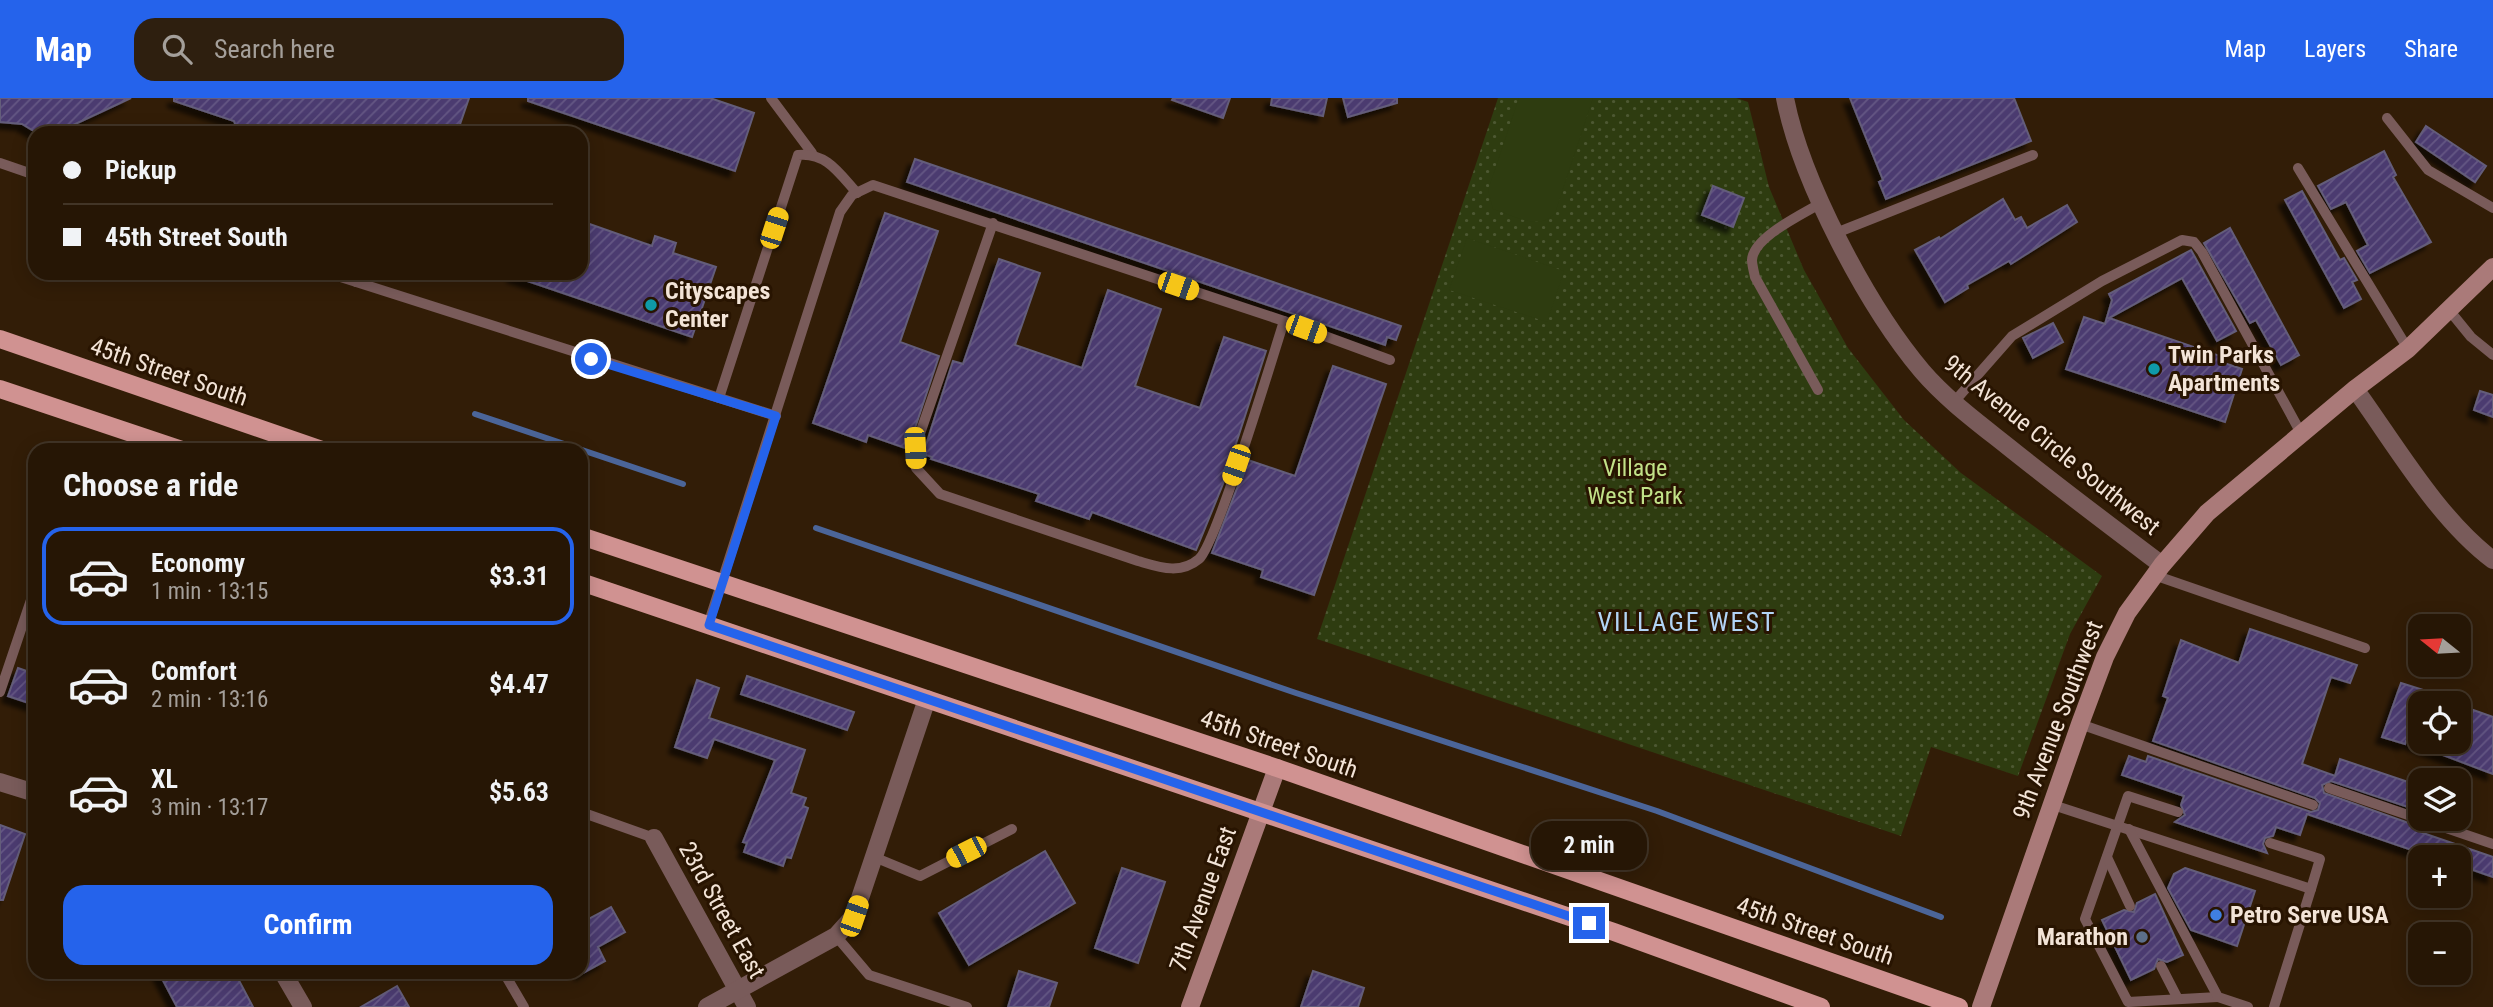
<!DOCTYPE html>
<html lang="en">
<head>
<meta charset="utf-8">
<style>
	:root { --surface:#261605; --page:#2e1f0f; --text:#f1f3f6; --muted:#a49f9a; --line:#423527; --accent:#2563eb }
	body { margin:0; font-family:"Roboto Condensed",sans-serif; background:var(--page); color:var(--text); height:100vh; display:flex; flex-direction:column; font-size:26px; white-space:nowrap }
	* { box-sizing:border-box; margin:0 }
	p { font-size:23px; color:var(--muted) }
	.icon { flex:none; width:38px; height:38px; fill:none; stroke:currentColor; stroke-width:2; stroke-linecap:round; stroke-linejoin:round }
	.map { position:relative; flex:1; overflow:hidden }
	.panel { position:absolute; left:28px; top:345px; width:560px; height:536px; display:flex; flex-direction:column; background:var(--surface); border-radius:21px; box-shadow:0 4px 18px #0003,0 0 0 2px var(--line) }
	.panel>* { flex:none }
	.top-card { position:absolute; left:28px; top:28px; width:560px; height:154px; border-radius:21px; box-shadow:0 4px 18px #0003,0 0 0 2px var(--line); display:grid; align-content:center; height:154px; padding:0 35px; background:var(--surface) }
	.needle { width:46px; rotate:288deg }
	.tools { position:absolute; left:2408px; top:516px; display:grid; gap:14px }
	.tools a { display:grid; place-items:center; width:63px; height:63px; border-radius:14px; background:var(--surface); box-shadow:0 4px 18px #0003,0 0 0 2px var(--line); font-size:35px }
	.end { position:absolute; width:32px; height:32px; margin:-16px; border:9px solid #2563eb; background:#fff; box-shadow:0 0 0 4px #fff }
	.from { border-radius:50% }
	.bubble { position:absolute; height:49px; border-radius:21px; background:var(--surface); box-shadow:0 4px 18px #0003,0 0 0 2px var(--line); font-size:23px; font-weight:700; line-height:49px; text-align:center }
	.car { position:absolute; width:21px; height:42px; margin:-21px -10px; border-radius:9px; box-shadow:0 0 5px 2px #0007; background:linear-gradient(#f5c518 24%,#345 0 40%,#f5c518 0 76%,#345 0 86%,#f5c518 0) }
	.top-card b { display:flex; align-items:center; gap:24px; height:66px; font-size:26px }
	.top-card b+b { border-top:2px solid var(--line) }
	.top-card i { width:18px; height:18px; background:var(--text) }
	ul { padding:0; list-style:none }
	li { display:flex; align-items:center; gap:21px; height:98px; margin:0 14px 10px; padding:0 21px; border:4px solid transparent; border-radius:21px }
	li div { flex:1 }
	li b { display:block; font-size:26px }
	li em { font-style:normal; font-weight:700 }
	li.selected { border-color:var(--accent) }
	li>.icon { width:63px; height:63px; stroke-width:1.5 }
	h2 { padding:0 35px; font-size:32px; line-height:84px }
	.cta { display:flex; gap:14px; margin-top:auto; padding:14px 35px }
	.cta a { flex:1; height:80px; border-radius:21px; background:var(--accent); color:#fff; font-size:28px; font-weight:700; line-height:80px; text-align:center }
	header { display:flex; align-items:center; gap:42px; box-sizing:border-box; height:98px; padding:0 35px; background:var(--accent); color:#fff }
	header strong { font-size:33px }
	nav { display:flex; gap:38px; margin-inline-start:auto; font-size:24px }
	.search { width:490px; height:63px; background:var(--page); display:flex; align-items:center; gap:18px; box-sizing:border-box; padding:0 24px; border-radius:21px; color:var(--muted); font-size:26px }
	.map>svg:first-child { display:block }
</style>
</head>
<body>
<header>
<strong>Map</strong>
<div class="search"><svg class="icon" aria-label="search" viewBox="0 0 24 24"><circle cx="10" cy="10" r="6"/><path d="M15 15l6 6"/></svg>Search here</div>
<nav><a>Map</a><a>Layers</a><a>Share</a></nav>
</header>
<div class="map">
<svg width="2493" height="909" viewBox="0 0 2493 909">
	<defs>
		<pattern id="grass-dots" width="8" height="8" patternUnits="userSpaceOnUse" patternTransform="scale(1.75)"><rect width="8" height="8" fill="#2e3c10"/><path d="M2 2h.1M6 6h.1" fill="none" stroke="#4d5832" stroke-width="1.8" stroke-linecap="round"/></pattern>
		<pattern id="building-hatch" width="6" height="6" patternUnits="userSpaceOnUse" patternTransform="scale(1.75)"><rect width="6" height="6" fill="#4b3b70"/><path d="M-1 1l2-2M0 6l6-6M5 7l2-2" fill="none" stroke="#655784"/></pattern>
		<filter id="shadow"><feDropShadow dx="-6" dy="6" stdDeviation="2" flood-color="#0009"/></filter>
	</defs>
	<rect width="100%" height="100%" fill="#321d07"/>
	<polygon fill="url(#grass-dots)" points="1498,0 1736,0 1748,4 1769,89 1804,172 1848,250 1904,322 1961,375 2102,478 2070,536 2018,678 1931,649 1901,738 1317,541"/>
	<g fill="#2e3c10">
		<path d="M1519,0H1593L1555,115C1539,134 1513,117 1493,111L1488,92Z"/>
		<polygon points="1467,140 1564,173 1547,224 1449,192"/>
	</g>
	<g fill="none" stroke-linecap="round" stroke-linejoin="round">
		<g stroke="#4b6599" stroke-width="6">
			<polyline points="475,316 683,386"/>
			<polyline points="816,430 1296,595 1657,713 1941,819"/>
		</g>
	</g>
	<g fill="url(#building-hatch)" stroke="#645d7a" stroke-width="2" filter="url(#shadow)">
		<polygon points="0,0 131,0 56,35 37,35 22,26 0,24"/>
		<polygon points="174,0 469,0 457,35 239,35 234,23 174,3"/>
		<polygon points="528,0 710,0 754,15 735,73 528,3"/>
		<polygon points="1173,0 1230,0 1223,20 1172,2"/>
		<polygon points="1272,0 1327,0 1323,18 1271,7"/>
		<polygon points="1343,0 1397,0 1397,5 1348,19"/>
		<polygon points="1850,0 2014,0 2031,43 1886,101 1879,84 1883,82"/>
		<polygon points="2426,28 2486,68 2475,84 2416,44"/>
		<polygon points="2384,53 2396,77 2393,79 2431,144 2370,175 2357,153 2368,147 2346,104 2331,111 2318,88"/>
		<polygon points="915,61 1401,228 1396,242 1387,239 1385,247 907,84"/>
		<polygon points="1713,88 1744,100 1733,129 1702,117"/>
		<polygon points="2302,93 2340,162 2344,160 2357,182 2352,184 2361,201 2344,210 2285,102"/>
		<polygon points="2003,101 2015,122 2021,119 2027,130 2067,107 2077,124 2011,166 2009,163 1967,187 1968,190 1945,204 1915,152 1939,139 1940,141"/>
		<polygon points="885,115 938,133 900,244 939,258 908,351 868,337 866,344 813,325"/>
		<polygon points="581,123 652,148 655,138 676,145 673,155 716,169 692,239 513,178 514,175 581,175"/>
		<polygon points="2230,130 2299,257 2281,267 2256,222 2250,225 2204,145"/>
		<polygon points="2191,152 2236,233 2217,243 2182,180 2109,220 2223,259 2221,264 2242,271 2225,324 2066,271 2084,219 2105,226 2112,202 2109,196"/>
		<polygon points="999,161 1040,175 1015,247 1082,270 1108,192 1161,211 1135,288 1200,310 1224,239 1266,253 1223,386 1196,452 1092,414 1089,421 1036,403 1039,396 931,361 932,359 923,356 953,263 963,266"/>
		<polygon points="2053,225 2063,244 2033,260 2023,240"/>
		<polygon points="1333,268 1386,286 1314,497 1261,479 1263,472 1212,455 1248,362 1295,378"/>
		<polygon points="2480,293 2493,297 2493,319 2474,312"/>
		<polygon points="2250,531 2357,567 2350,585 2331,579 2302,666 2335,678 2340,661 2420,688 2420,713 2331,683 2322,687 2324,695 2420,729 2420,734 2493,759 2493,779 2459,767 2459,760 2435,760 2307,716 2300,737 2276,729 2273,738 2265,740 2263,746 2267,755 2175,724 2185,717 2181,707 2184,698 2122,677 2129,658 2146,664 2148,658 2311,714 2318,712 2320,705 2315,700 2153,643 2168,600 2163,598 2181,542 2239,565"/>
		<polygon points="18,570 35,576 35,607 8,598"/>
		<polygon points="747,578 854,614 847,632 741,596"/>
		<polygon points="697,582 719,590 709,620 805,652 791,695 806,700 803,708 808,710 791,760 786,759 783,768 744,754 747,745 743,744 775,662 714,641 707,660 675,649"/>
		<polygon points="2401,585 2423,592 2420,602 2420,644 2459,644 2459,607 2493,619 2493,676 2406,643 2405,646 2382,639"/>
		<polygon points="0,727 25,736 3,802 0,802"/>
		<polygon points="1045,753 1075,805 969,867 939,815"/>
		<polygon points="1122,770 1165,784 1138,865 1095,850"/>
		<polygon points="2185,770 2255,793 2237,848 2191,832 2168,790 2174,776"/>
		<polygon points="2155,796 2183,857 2167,864 2158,861 2154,871 2131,882 2102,822 2124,812 2134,814 2137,805"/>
		<polygon points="611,809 625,834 598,849 605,863 581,876 581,816 585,823"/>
		<polygon points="158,873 234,873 253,909 177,909"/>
		<polygon points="1019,873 1057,885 1049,909 1008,909"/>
		<polygon points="1313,873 1364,890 1358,909 1301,909"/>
		<polygon points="397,888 409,909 361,909"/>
	</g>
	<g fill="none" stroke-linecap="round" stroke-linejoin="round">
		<g stroke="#795b5a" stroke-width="10">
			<polyline points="771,0 812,55"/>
			<polyline points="2387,20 2428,72 2493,110"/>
			<polyline points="0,65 35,77"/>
			<polyline points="2298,70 2408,251"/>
			<path d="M993,125L915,350L916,370L940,396L1138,463C1159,469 1180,477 1199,461C1216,447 1273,258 1284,223"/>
			<polyline points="1836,135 2033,57"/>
			<polyline points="328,175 776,318"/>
			<polyline points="356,184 373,175"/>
			<polyline points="2449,212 2471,239 2493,257"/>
			<path d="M1818,292L1755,179C1754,174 1752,167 1752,162C1753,139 1803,116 1821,105"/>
			<path d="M719,300L798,57C826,54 839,75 857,95"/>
			<polyline points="1954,304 2012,238 2102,183 2182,142 2194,144 2202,154 2302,337"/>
			<polyline points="2154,477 2365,550"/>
			<polyline points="708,527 840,114 852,97 873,87 1284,223 1390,262"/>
			<polyline points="0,594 35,490"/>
			<polyline points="581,611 585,600"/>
			<polyline points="2080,626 2313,707"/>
			<polyline points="2329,690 2493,746"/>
			<polyline points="2050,706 2311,791 2274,909"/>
			<polyline points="581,714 654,740"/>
			<polyline points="2178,714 2128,698 2085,821 2128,904 2218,899"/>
			<polyline points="2129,731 2218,899 2248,909"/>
			<polyline points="2270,745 2320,761 2311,791"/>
			<polyline points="874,759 920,778 1012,731"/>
			<polyline points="2107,759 2130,808"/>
			<polyline points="836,838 869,877 967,909"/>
			<polyline points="2161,868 2178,901"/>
			<polyline points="503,873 524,909"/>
		</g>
		<g stroke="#795b5a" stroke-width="18">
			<path d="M1785,0C1801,83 1868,209 1922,273C1946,301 1977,324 2006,347C2057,388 2109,427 2162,467"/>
			<path d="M2355,291C2395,346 2438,421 2493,462"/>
			<polyline points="0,684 35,695"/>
			<polyline points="654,740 747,909"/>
			<polyline points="282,873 303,909"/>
			<polyline points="707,909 836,838 854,818 927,601"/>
		</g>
		<g stroke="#aa7a79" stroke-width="18">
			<polyline points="1190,909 1277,670"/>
			<polyline points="1981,909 2080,626 2105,559 2127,515 2162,467 2207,415 2355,291 2408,251 2493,169"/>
		</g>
		<g stroke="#d09291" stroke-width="18">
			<polyline points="0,241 322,352"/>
			<polyline points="0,291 182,352"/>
			<polyline points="581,438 1277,670 1959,909"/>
			<polyline points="581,484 1614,834 1821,909"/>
		</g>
	</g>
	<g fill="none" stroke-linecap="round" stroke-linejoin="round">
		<polyline stroke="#2563eb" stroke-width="9" points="591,261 776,318 709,527 1589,825"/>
	</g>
	<g fill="#0f9aa8" stroke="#281401" stroke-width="2.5">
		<circle cx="651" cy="207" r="7"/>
		<circle cx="2154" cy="271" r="7"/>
	</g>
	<circle fill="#3f7fe0" stroke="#281401" stroke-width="2.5" cx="2216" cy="817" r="7"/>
	<circle fill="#5c6f8a" stroke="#281401" stroke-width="2.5" cx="2142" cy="839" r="7"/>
	<g text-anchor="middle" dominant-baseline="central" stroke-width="6" stroke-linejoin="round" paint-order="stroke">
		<g font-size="24" font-weight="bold" fill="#f3e4d7" stroke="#281401" text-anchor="start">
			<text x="665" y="193">Cityscapes<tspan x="665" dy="28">Center</tspan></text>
			<text x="2168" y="257">Twin Parks<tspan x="2168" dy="28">Apartments</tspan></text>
			<text x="2230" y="817">Petro Serve USA</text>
			<text x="2128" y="839" text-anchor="end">Marathon</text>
		</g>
		<g font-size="24" fill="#f3e4d7" stroke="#281401">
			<text transform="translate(169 274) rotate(19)">45th Street South</text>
			<text transform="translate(2052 347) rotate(39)">9th Avenue Circle Southwest</text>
			<text transform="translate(2058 622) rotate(-69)">9th Avenue Southwest</text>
			<text transform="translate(1279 646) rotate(19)">45th Street South</text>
			<text transform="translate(1203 801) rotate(-70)">7th Avenue East</text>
			<text transform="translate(722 812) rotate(61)">23rd Street East</text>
			<text transform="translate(1815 833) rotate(19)">45th Street South</text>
		</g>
		<g font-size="24" fill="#c1e188" stroke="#281401">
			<text x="1635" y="370">Village<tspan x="1635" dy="28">West Park</tspan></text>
		</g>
		<g font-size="26" letter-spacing="2" fill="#b2d4f6" stroke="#281401">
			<text x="1687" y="524">VILLAGE WEST</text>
		</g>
	</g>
</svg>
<div class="tools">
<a><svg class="needle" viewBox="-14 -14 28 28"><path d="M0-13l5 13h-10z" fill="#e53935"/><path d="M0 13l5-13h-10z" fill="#a49f9a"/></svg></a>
<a><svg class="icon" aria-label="locate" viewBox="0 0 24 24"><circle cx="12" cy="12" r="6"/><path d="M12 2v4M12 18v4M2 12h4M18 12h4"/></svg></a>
<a><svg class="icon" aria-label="layers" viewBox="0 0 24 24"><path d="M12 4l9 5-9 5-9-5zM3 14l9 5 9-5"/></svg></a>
<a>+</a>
<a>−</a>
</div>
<i class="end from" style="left:591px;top:261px"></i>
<i class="end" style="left:1589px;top:825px"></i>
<div class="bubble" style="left:1531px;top:723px;width:116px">2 min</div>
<i class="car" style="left:774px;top:130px;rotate:18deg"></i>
<i class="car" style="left:1178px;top:188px;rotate:109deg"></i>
<i class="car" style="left:1306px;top:231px;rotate:110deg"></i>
<i class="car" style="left:915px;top:350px;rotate:177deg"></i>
<i class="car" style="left:1236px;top:367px;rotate:199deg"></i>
<i class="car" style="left:966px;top:754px;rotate:243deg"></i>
<i class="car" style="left:854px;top:818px;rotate:19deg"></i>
<div class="top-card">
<b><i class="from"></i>Pickup</b>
<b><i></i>45th Street South</b>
</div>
<section class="panel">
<h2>Choose a ride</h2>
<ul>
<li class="selected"><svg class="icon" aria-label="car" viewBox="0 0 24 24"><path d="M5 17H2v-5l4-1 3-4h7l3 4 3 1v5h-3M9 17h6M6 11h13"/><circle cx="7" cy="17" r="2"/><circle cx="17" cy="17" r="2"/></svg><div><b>Economy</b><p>1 min · 13:15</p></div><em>$3.31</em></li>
<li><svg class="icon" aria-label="car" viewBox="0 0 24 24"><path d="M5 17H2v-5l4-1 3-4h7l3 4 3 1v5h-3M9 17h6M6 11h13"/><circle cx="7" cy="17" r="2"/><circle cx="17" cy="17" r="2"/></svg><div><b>Comfort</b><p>2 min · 13:16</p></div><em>$4.47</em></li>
<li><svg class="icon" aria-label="car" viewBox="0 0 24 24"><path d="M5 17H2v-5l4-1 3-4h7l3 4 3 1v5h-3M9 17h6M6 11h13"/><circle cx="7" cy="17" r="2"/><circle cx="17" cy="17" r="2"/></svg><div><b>XL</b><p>3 min · 13:17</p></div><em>$5.63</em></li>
</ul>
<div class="cta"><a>Confirm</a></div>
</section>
</div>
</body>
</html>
